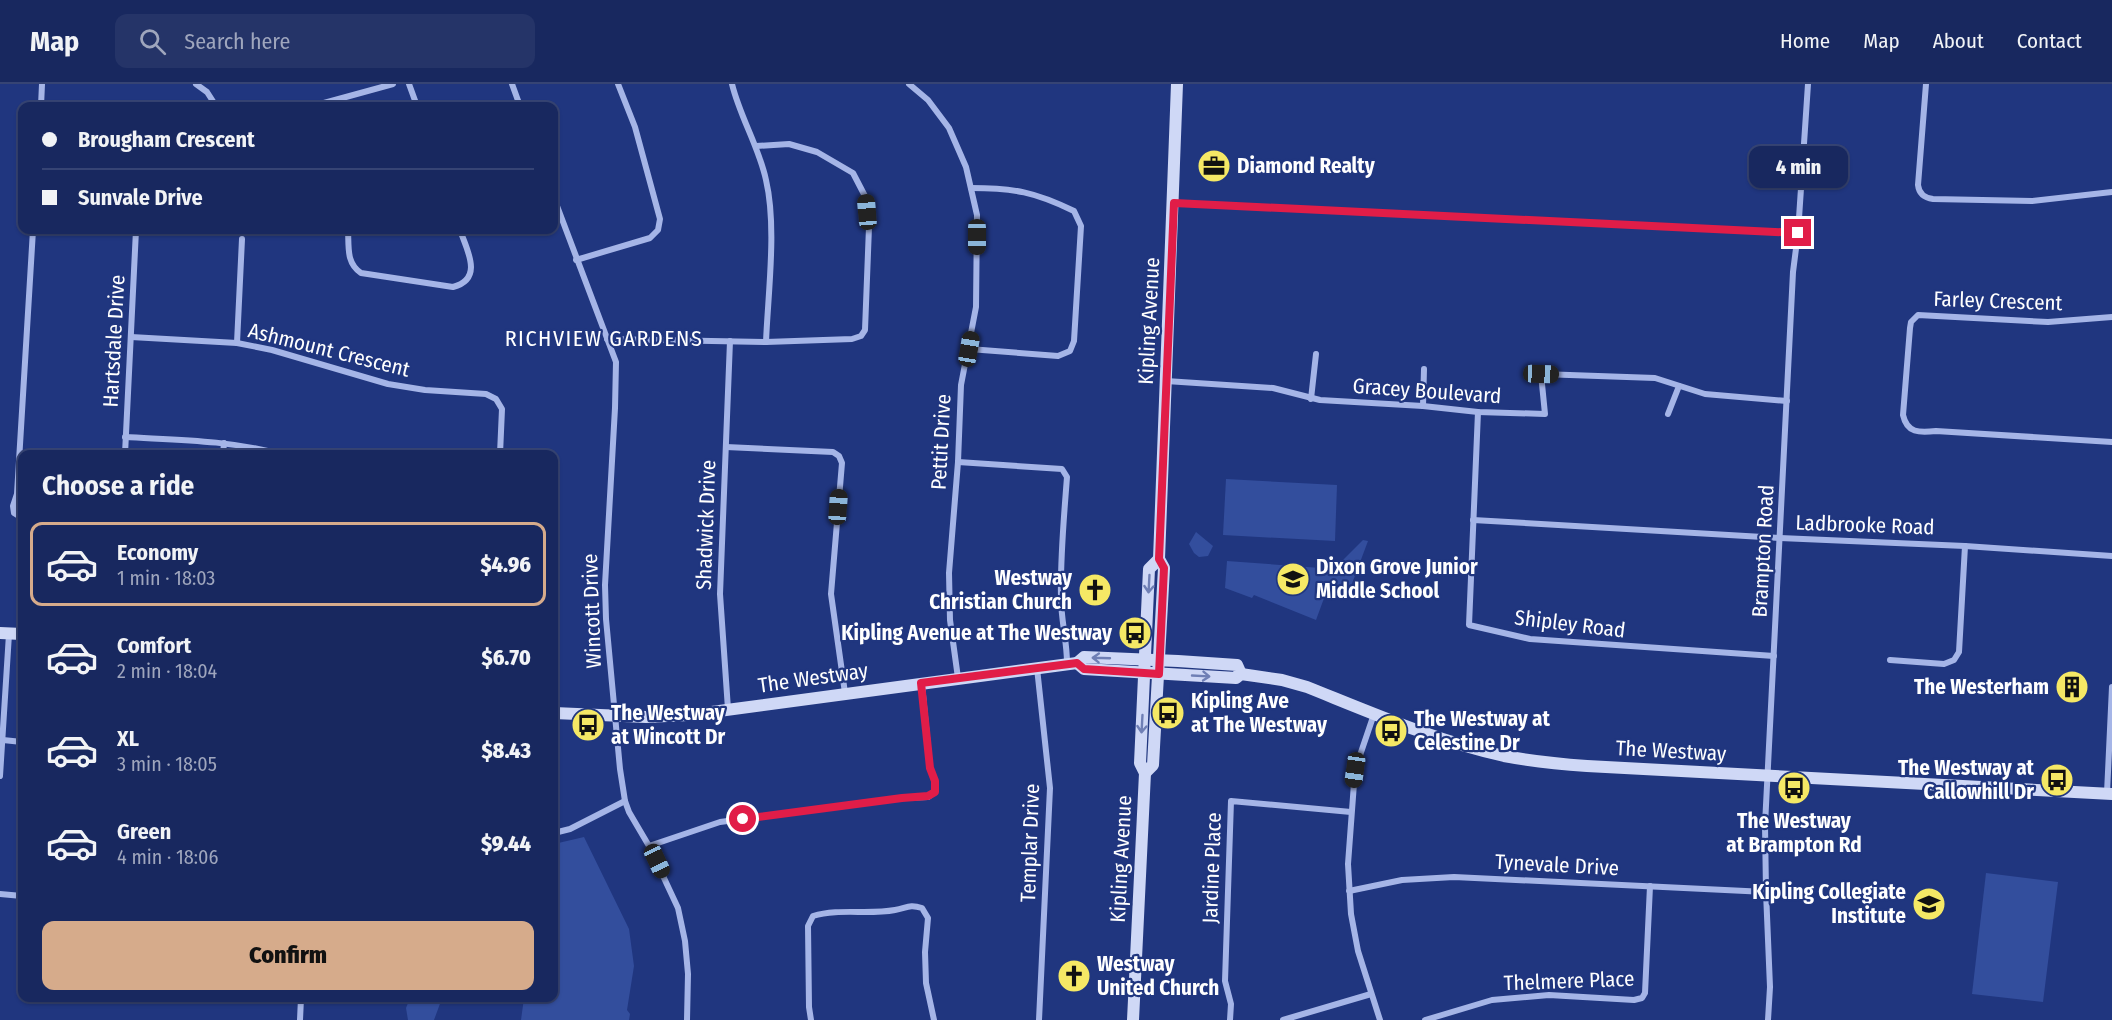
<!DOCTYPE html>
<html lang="en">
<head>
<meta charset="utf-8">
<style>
	:root { --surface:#18285f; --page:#253468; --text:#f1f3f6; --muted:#9fa6bd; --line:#364474; --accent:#d6ab8b }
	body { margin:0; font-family:"Fira Sans Condensed",sans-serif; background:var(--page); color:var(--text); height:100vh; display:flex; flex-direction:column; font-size:22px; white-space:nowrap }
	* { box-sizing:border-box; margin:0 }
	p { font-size:20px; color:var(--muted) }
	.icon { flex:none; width:33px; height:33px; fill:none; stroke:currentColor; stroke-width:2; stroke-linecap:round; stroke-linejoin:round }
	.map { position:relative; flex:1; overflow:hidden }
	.side { position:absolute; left:18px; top:366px; width:540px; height:552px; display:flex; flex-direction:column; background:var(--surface); border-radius:12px; box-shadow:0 2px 4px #0004,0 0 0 2px var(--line) }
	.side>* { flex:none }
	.top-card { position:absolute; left:18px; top:18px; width:540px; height:132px; border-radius:12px; box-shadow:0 2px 4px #0004,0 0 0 2px var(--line); display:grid; align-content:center; height:132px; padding:0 24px; background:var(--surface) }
	.end { position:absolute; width:27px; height:27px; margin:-14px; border:8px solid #e11d48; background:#fff; box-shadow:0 0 0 3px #fff }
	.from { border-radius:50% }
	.bubble { position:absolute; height:42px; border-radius:12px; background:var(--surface); box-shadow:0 2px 4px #0004,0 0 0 2px var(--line); font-size:20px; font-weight:800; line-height:42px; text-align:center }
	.car { position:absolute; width:18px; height:36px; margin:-18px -9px; border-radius:8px; box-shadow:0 0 4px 2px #0007; background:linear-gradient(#222 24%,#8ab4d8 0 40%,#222 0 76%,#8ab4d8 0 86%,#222 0) }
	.top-card b { display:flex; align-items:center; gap:21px; height:57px; font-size:22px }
	.top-card b+b { border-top:2px solid var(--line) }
	.top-card i { width:15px; height:15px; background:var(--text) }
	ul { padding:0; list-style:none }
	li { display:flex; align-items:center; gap:18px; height:84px; margin:0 12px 9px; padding:0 12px; border:3px solid transparent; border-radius:12px }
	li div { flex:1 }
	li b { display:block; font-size:22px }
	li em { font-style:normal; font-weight:800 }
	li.active { border-color:var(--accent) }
	li>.icon { width:54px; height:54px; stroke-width:1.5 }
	h2 { padding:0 24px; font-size:27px; line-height:72px }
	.action { display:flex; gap:12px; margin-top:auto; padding:12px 24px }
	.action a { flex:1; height:69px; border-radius:12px; background:var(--accent); color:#111; font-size:24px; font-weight:800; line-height:69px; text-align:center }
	header { display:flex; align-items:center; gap:36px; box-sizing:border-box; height:84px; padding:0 30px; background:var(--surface); border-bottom:2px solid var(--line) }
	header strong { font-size:28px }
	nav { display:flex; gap:33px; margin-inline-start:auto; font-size:21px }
	.search { width:420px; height:54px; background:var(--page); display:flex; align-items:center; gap:15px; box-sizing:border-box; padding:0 21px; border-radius:12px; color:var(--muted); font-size:22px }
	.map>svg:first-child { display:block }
</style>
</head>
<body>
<header>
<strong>Map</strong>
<div class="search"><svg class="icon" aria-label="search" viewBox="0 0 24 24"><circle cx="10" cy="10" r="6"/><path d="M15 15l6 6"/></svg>Search here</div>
<nav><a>Home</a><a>Map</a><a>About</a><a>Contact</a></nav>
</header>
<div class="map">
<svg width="2112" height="936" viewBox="0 0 2112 936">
	<rect width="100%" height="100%" fill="#20367f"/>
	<g fill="#334e9d">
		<polygon points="1226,395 1337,401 1335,457 1223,451"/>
		<polygon points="1196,448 1213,462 1208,472 1199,473 1194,469 1189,460"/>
		<polygon points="1363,456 1368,457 1350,505 1330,498 1316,536 1254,511 1252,514 1225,504 1227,477 1334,485"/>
		<polygon points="584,753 629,845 634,882 627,926 630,930 629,936 521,936 524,914 554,914 554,760"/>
		<polygon points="1986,789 2058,798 2043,918 1972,910"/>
		<polygon points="410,914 436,917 439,914 441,917 434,936 408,936 406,924"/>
	</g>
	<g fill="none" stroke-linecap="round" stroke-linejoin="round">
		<g stroke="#a5b5e7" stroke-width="6">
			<polyline points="196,0 207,8 216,22"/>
			<polyline points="409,0 417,22"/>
			<polyline points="512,0 520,22"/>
			<path d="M732,0C740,33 759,63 766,96C777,143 768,209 766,258"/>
			<polyline points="909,0 928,16 949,44 966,83 977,131 976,223 961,301 958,378 949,489 950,536 958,594"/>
			<path d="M1926,0L1918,101C1919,110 1925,114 1933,115L2032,117L2112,108"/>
			<polyline points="41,22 42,0"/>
			<polyline points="313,22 393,0"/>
			<polyline points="554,114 616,278 615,324 605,501 606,535 620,685 625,717 629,728 649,762 678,824 685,857 688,890 687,936"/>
			<polyline points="1174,119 1798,149"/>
			<path d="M348,146C349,163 346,179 361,189L453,203C484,195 467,166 460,146"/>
			<polyline points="576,176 650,154 658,146 660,135 635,43 618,0"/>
			<path d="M2112,233L2048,238L1918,231L1911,238L1910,244L1903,331C1907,349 1919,349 1936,347L2112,358"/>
			<polyline points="131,253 237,259 272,266 388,300 425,306 486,310 496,315 502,325 500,370"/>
			<polyline points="607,255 766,258 852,255 861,252 865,246 869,143 866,114 853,89 817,68 789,60 756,62"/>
			<polyline points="237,259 242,155"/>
			<path d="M969,265L1058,272L1070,267L1074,257L1081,142L1074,127C1035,108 1014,104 971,104"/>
			<polyline points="1166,297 1273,304 1320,316 1423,322 1478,328 1545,330 1541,290 1655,294 1705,310 1787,317"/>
			<polyline points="1311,315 1316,270"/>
			<polyline points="1423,322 1424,285"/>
			<polyline points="1478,328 1469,541 1530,555 1774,572"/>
			<polyline points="1668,330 1679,302"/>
			<path d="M125,353C177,356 229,356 279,370"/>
			<polyline points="726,363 833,368 839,372 842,379 831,510 845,609"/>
			<polyline points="125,370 136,146"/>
			<polyline points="223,370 224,359"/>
			<path d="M958,378L1062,385L1067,393C1064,433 1060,474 1061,514C1061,536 1067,557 1067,579"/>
			<polyline points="22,434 14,429 13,422 17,410 33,146"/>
			<polyline points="1473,436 1780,454 1965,462 2112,472"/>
			<polyline points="1890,576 1944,580 1954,576 1959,568 1965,462"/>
			<polyline points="1037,584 1050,704 1039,936"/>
			<polyline points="728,625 720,510 730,257"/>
			<polyline points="1374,630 1355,686 1348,780 1351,830 1358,867 1380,936"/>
			<polyline points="3,656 22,658"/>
			<polyline points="0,692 9,550"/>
			<polyline points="2107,709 2112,603"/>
			<polyline points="554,749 570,745 625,717"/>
			<polyline points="649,762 720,738 902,714 928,713 935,708 935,697 930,684 922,600"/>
			<polyline points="1349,807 1402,796 1454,793 1766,808"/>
			<polyline points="0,810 22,812"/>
			<polyline points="300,936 301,914"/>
			<path d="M811,936L809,923L808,842L813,832C839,824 868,831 895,826C907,824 909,820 922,824L928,834L925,868L926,899L934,936"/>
			<polyline points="1230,936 1231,920 1225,897 1231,717 1351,728"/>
			<polyline points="1283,936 1371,910"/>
			<polyline points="1425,936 1492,916 1549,911 1634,916 1642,914 1645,909 1650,802"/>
			<polyline points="1768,936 1770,903 1766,808 1765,741 1793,188 1798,149 1808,0"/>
		</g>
		<g stroke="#cfd8f6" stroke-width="12">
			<polyline points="0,549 22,550"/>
			<path d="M1077,579L1084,585L1236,594L1241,590L1282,596L1307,603C1372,629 1436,657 1504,672C1531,677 1559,680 1587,682L2112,710"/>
			<polyline points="554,629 646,633 689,631 1077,579 1084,573 1178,577 1237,581 1241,590"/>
			<polyline points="1145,689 1153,681 1164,484 1159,475 1177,0"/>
			<polyline points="1133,936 1145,689 1140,679 1149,485 1159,475"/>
		</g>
	</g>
	<defs><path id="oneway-shaft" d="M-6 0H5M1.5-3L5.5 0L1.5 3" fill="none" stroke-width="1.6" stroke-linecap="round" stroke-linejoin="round" transform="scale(1.5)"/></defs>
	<g stroke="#6f7fb5">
		<use href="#oneway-shaft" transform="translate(1149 500) rotate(93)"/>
		<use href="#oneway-shaft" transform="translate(1101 574) rotate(-178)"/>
		<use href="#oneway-shaft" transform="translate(1201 592) rotate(3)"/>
		<use href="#oneway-shaft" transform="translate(1142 640) rotate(93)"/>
	</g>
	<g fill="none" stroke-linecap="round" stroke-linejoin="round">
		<polyline stroke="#e11d48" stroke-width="8" points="743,735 902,714 928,712 935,708 935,697 930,684 921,599 1077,579 1084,585 1159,590 1164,484 1159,475 1174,119 1798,149"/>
	</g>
	<defs>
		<g id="office-disc" transform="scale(1.725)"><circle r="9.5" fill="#f5e865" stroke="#20367f"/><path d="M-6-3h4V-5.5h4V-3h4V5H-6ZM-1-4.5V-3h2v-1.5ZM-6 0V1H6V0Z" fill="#111"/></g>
		<g id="school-disc" transform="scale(1.725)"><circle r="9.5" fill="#f5e865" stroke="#20367f"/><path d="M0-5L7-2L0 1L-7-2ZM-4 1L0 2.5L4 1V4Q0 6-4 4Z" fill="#111"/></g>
		<g id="church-disc" transform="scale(1.725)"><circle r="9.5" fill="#f5e865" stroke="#20367f"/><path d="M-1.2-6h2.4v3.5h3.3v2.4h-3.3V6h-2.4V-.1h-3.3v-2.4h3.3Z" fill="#111"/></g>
		<g id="bus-disc" transform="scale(1.725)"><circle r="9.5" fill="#f5e865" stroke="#20367f"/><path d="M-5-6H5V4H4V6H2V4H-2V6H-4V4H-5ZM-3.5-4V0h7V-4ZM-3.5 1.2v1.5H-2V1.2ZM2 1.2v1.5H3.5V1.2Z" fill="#111"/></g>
		<g id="building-disc" transform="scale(1.725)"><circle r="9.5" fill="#f5e865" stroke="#20367f"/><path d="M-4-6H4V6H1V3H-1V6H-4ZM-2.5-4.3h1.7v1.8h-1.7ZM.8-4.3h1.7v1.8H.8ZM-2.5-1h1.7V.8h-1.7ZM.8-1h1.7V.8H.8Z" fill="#111"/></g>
	</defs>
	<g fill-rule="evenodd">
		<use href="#office-disc" x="1214" y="82"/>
		<use href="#school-disc" x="1293" y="495"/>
		<use href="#church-disc" x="1095" y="506"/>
		<use href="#bus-disc" x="1135" y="549"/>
		<use href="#building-disc" x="2072" y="603"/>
		<use href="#bus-disc" x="1168" y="629"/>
		<use href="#bus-disc" x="588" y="641"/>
		<use href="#bus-disc" x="1391" y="647"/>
		<use href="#bus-disc" x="2057" y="696"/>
		<use href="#bus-disc" x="1794" y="704"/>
		<use href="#school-disc" x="1929" y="820"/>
		<use href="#church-disc" x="1074" y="892"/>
	</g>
	<g text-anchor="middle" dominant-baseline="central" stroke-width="4.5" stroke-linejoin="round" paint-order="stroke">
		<g font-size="21" font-weight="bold" fill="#fff" stroke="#20367f" text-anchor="start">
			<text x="1237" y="82">Diamond Realty</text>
			<text x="1316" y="483">Dixon Grove Junior<tspan x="1316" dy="24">Middle School</tspan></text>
			<text x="1072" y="494" text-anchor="end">Westway<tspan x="1072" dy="24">Christian Church</tspan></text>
			<text x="1112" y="549" text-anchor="end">Kipling Avenue at The Westway</text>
			<text x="2049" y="603" text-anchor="end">The Westerham</text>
			<text x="1191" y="617">Kipling Ave<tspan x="1191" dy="24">at The Westway</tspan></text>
			<text x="611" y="629">The Westway<tspan x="611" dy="24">at Wincott Dr</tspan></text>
			<text x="1414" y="635">The Westway at<tspan x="1414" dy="24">Celestine Dr</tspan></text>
			<text x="2034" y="684" text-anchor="end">The Westway at<tspan x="2034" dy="24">Callowhill Dr</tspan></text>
			<text x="1794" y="737" text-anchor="middle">The Westway<tspan x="1794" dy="24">at Brampton Rd</tspan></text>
			<text x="1906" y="808" text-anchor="end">Kipling Collegiate<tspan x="1906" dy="24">Institute</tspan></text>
			<text x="1097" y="880">Westway<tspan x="1097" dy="24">United Church</tspan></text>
		</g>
		<g font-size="21" fill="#fff" stroke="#20367f">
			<text transform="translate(1998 217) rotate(2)">Farley Crescent</text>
			<text transform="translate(1149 237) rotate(-87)">Kipling Avenue</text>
			<text transform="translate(114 257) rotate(-87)">Hartsdale Drive</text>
			<text transform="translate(329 266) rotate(14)">Ashmount Crescent</text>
			<text transform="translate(1427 307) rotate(4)">Gracey Boulevard</text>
			<text transform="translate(941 358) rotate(-87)">Pettit Drive</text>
			<text transform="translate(706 441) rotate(-88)">Shadwick Drive</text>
			<text transform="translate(1865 441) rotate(2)">Ladbrooke Road</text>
			<text transform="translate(1763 467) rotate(-87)">Brampton Road</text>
			<text transform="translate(592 527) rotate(-92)">Wincott Drive</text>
			<text transform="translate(1570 540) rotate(7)">Shipley Road</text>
			<text transform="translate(813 594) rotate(-8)">The Westway</text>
			<text transform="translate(1671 667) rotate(3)">The Westway</text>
			<text transform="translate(1030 759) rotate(-88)">Templar Drive</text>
			<text transform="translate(1121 775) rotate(-87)">Kipling Avenue</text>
			<text transform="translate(1557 781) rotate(3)">Tynevale Drive</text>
			<text transform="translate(1212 784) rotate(-88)">Jardine Place</text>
			<text transform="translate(1569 897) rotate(-2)">Thelmere Place</text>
		</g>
		<g font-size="22" letter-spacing="1.5" fill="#fff" stroke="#20367f">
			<text x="604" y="254">RICHVIEW GARDENS</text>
		</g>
	</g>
</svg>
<i class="end from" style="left:743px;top:735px"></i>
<i class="end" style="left:1798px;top:149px"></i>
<div class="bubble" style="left:1749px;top:62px;width:99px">4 min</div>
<i class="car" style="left:867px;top:128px;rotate:355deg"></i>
<i class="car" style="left:977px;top:153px;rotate:180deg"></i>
<i class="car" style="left:969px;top:265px;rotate:10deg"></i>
<i class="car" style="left:1541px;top:290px;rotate:92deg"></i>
<i class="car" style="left:838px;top:423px;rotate:4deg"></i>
<i class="car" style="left:1355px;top:686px;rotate:188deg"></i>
<i class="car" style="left:657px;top:777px;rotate:155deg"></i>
<div class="top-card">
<b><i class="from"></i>Brougham Crescent</b>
<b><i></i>Sunvale Drive</b>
</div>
<section class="side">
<h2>Choose a ride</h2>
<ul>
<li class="active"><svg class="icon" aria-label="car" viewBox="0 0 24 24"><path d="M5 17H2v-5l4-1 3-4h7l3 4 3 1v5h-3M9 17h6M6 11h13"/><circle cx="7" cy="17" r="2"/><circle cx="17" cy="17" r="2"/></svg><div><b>Economy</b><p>1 min · 18:03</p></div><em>$4.96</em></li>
<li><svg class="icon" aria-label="car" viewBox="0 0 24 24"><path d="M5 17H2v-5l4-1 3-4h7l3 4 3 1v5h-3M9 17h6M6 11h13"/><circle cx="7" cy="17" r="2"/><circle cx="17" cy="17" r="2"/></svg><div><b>Comfort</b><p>2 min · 18:04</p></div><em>$6.70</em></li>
<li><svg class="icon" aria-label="car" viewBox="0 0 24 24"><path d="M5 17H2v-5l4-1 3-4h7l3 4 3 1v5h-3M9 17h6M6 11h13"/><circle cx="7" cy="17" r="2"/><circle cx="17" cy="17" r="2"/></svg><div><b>XL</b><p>3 min · 18:05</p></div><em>$8.43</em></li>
<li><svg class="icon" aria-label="car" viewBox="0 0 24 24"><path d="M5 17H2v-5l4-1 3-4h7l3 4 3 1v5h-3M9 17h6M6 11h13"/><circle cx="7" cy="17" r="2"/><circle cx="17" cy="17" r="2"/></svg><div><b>Green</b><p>4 min · 18:06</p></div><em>$9.44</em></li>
</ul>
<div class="action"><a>Confirm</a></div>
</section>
</div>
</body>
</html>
